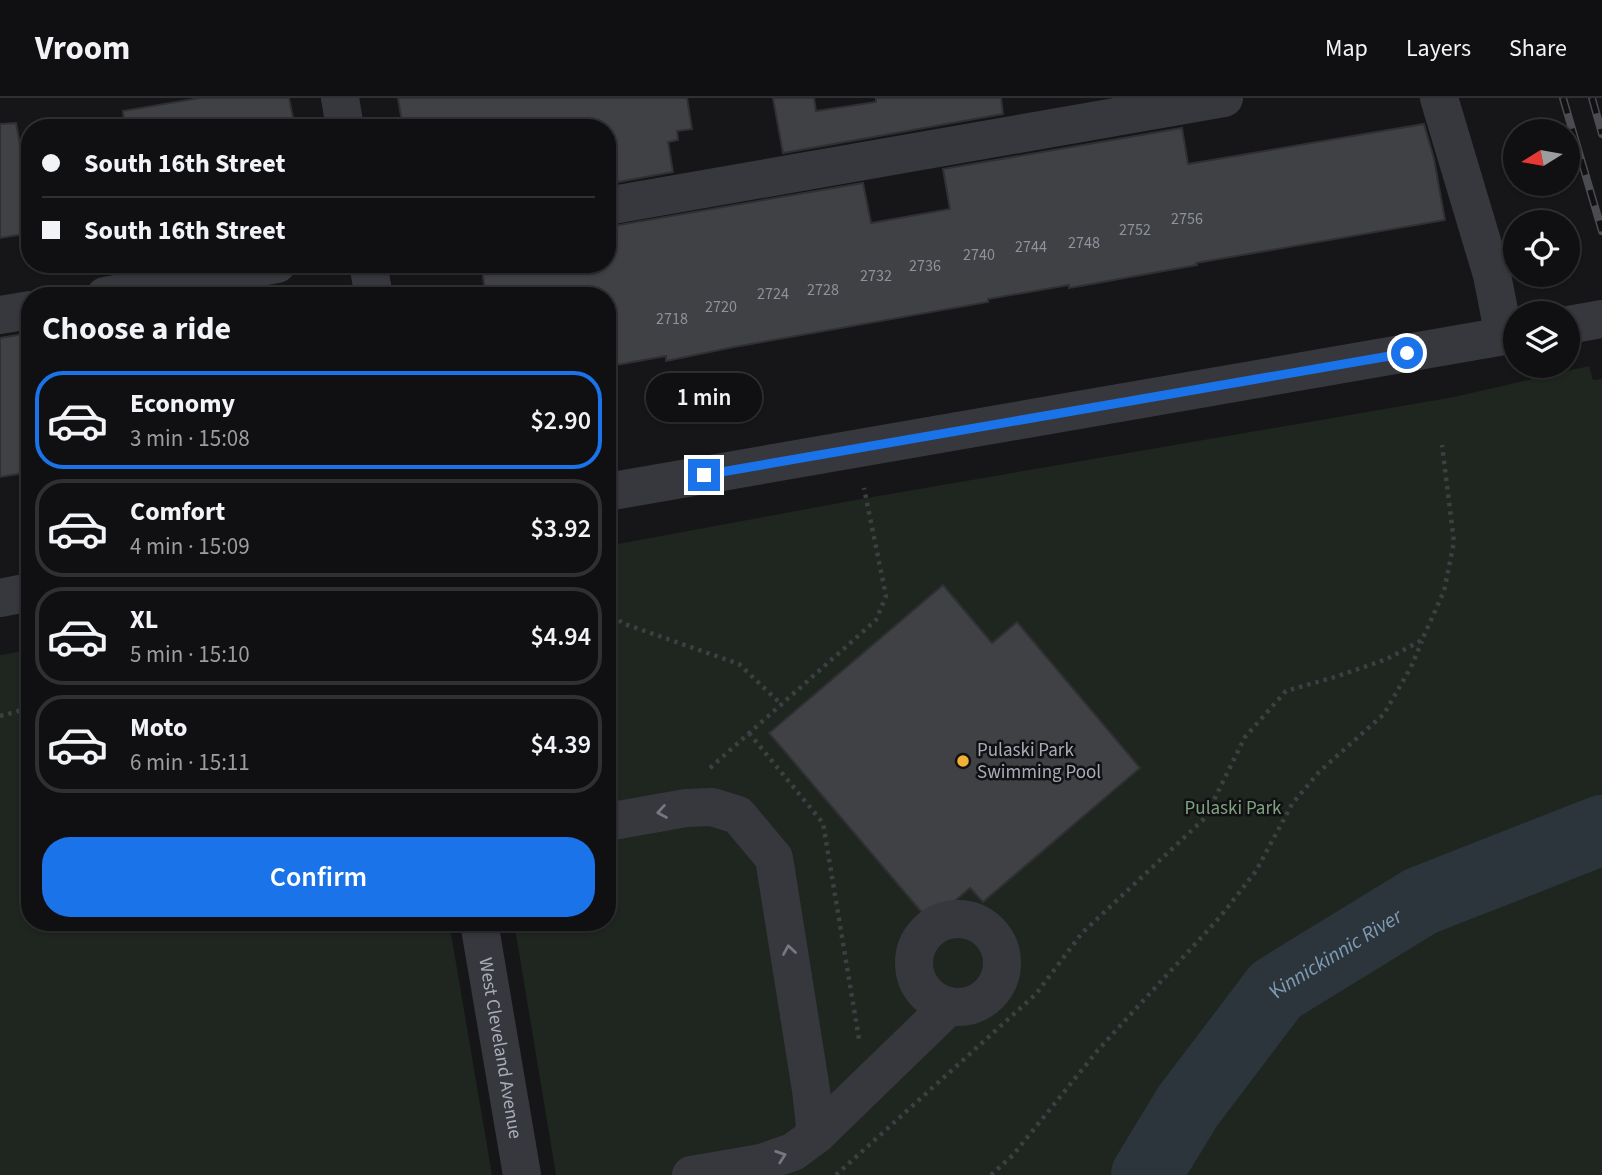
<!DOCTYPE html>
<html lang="en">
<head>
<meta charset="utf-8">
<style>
	:root { --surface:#101012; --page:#19191b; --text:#f1f3f6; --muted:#9c9d9f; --line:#303032; --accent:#1a73e8 }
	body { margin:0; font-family:"Source Sans 3",sans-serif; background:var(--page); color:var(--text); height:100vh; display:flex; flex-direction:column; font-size:26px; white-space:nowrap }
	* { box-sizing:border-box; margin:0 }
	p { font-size:23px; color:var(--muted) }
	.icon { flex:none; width:38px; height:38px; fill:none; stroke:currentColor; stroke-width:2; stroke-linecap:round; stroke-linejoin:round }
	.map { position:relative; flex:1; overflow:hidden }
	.side { position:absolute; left:21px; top:189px; width:595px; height:644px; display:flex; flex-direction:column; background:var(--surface); border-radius:28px; box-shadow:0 2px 5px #0004,0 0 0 2px var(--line) }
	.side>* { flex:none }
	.hud { position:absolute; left:21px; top:21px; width:595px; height:154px; border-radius:28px; box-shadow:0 2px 5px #0004,0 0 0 2px var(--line); display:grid; align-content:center; height:154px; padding:0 21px; background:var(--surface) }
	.needle { width:46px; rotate:259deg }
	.buttons { position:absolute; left:1503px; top:21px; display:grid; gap:14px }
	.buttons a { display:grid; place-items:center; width:77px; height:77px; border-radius:50%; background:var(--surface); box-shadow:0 2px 5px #0004,0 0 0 2px var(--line); font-size:35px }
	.end { position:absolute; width:32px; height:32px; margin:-16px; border:9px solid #1a73e8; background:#fff; box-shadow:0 0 0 4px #fff }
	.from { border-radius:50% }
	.bubble { position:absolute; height:49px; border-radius:24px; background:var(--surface); box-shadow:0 2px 5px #0004,0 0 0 2px var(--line); font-size:23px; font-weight:600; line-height:49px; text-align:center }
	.hud b { display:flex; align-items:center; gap:24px; height:66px; font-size:26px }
	.hud b+b { border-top:2px solid var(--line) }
	.hud i { width:18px; height:18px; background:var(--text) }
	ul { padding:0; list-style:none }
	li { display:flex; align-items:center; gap:21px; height:98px; margin:0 14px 10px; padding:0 7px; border:4px solid var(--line); border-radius:28px }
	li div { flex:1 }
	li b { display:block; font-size:26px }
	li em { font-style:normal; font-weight:600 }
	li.selected { border-color:var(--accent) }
	li>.icon { width:63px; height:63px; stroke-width:1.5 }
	h2 { padding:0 21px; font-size:32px; line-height:84px }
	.primary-button { display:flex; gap:14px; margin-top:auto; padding:14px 21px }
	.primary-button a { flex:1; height:80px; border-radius:28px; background:var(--accent); color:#fff; font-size:28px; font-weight:600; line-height:80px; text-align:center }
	header { display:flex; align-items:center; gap:42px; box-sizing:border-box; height:98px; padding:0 35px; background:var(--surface); border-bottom:2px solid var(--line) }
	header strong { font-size:33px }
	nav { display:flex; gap:38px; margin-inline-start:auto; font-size:24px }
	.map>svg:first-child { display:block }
</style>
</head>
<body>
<header>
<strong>Vroom</strong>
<nav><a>Map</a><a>Layers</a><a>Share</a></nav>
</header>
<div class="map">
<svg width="1602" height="1077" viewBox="0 0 1602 1077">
	<rect width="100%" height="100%" fill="#161618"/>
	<g fill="#1e261f">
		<polygon points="1589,268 1593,282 1602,281 1602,1077 556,1077 514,824 607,824 607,448 861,401 1454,299"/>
		<polygon points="30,552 30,824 449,824 492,1077 0,1077 0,557"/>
	</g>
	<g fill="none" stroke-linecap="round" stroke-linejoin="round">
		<path stroke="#2c353c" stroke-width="70" id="s1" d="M1146,1077L1188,1008L1276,892L1421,803L1602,732"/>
	</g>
	<g fill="#404145" stroke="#303034" stroke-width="2">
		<polygon points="200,0 289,0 295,30 125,30 123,13"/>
		<polygon points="398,0 687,0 692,31 677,33 678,42 668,44 673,74 607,86 607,30 403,30"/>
		<polygon points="773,0 814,0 816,13 876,4 876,0 1001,0 1003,16 783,55"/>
		<polygon points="16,25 30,101 30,135 0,140 0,26"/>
		<polygon points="1424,26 1434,61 1445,122 1196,165 1197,167 1069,190 1069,187 988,201 988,204 734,249 666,263 666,258 616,267 614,261 607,263 607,198 486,198 481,166 607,166 607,129 863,85 871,125 950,111 943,71 1182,30 1188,66"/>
		<polygon points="30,235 30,374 0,379 0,240"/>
		<polygon points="943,487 992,545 1017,524 1140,670 983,804 970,790 930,824 769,635"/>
	</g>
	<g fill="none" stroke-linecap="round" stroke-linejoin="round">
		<g stroke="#3d3f44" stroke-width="4.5" stroke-dasharray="3.5 5" stroke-linecap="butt">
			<polyline points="607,510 622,525 739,566 782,607"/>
			<polyline points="0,618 30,610"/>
			<polyline points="749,635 823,725 859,941"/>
			<polyline points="710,670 876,522 886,498 864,390"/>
			<polyline points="836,1077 1036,896 1082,835 1205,720 1245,639 1286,593 1338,578 1387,561 1422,542 1444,493 1454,444 1442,347"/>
			<polyline points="991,1077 1013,1057 1098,952 1220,819 1256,773 1292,706 1319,674 1384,616 1411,569 1422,543"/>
		</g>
		<g stroke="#37383d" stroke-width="38">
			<polyline points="340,0 345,30"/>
			<polyline points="1439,0 1492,177 1504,238"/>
			<polyline points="607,108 1224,0"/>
			<polyline points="368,166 374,198"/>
			<polyline points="105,198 277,166"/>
			<polyline points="0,217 30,212"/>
			<polyline points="1568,227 1602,221"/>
			<polyline points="607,394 1516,236"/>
			<polyline points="0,500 30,494"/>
			<polyline points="607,724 686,710 712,709 738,717 774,760 811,992 816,1037 793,1054 761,1065 691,1077"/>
			<circle cx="958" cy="865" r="44"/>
			<path id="s2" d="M479,824L522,1077"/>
			<polyline points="816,1037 949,908"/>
		</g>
		<g stroke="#4a4c52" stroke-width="8">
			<g id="rail">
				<polyline points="1563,0 1602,133"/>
				<polyline points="1592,0 1602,36"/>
			</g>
		</g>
		<use href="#rail" stroke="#111113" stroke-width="5" stroke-dasharray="16" stroke-linecap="butt"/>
	</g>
	<defs><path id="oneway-chevron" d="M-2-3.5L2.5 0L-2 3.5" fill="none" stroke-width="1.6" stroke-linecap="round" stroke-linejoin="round" transform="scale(1.75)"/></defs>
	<g stroke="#757881">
		<use href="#oneway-chevron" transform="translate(662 714) rotate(170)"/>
		<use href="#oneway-chevron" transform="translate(789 852) rotate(-99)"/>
		<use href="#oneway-chevron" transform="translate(781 1058) rotate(-19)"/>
	</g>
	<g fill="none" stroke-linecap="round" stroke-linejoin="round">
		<polyline stroke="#1a73e8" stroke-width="9" points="704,377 1407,255"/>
	</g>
	<circle fill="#f2b134" stroke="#111113" stroke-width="2.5" cx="963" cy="663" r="7"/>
	<g text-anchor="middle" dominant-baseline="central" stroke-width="5" stroke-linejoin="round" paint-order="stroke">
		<g font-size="16" fill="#8e929b">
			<text x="1187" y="121">2756</text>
			<text x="1135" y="132">2752</text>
			<text x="1084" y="145">2748</text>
			<text x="1031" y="149">2744</text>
			<text x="979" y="157">2740</text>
			<text x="925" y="168">2736</text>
			<text x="876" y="178">2732</text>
			<text x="823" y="192">2728</text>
			<text x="773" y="196">2724</text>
			<text x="721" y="209">2720</text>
			<text x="672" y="221">2718</text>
		</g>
		<g font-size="19" fill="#a8adb8" stroke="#111113" text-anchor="start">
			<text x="977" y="652">Pulaski Park<tspan x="977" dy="22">Swimming Pool</tspan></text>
		</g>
		<g font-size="19" fill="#7fa381" stroke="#111113">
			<text x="1233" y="710">Pulaski Park</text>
		</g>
		<g font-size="19" fill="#a8adb8" stroke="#111113">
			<text stroke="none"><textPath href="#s2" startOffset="128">West Cleveland Avenue</textPath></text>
		</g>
		<g font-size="21" font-style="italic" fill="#7f9bb3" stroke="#111113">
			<text stroke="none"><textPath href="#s1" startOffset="296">Kinnickinnic River</textPath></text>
		</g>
	</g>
</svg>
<div class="buttons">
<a><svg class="needle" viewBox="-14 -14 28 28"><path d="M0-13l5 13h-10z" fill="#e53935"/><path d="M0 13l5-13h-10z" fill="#9c9d9f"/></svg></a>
<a><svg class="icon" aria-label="locate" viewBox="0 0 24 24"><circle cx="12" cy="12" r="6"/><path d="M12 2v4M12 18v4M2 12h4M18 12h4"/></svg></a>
<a><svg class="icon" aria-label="layers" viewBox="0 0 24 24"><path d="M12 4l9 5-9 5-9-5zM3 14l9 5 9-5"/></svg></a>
</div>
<i class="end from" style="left:1407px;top:255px"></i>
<i class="end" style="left:704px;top:377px"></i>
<div class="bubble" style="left:646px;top:275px;width:116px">1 min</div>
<div class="hud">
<b><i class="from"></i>South 16th Street</b>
<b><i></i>South 16th Street</b>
</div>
<section class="side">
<h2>Choose a ride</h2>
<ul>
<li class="selected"><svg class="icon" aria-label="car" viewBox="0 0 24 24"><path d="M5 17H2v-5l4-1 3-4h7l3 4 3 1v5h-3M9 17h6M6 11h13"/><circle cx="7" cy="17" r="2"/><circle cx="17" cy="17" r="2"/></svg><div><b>Economy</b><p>3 min · 15:08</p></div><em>$2.90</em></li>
<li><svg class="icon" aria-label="car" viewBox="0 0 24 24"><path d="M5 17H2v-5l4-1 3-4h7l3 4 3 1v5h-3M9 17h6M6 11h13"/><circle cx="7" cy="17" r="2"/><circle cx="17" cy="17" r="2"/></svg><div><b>Comfort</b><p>4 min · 15:09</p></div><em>$3.92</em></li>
<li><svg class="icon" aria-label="car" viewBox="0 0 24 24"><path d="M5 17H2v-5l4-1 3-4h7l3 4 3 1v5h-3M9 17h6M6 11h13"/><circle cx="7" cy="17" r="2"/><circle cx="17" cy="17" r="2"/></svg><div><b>XL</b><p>5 min · 15:10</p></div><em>$4.94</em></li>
<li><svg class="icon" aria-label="car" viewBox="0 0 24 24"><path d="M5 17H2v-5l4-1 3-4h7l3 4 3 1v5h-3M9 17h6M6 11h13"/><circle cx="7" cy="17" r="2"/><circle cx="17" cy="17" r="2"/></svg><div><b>Moto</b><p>6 min · 15:11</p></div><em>$4.39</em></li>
</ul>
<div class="primary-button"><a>Confirm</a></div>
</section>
</div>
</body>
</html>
